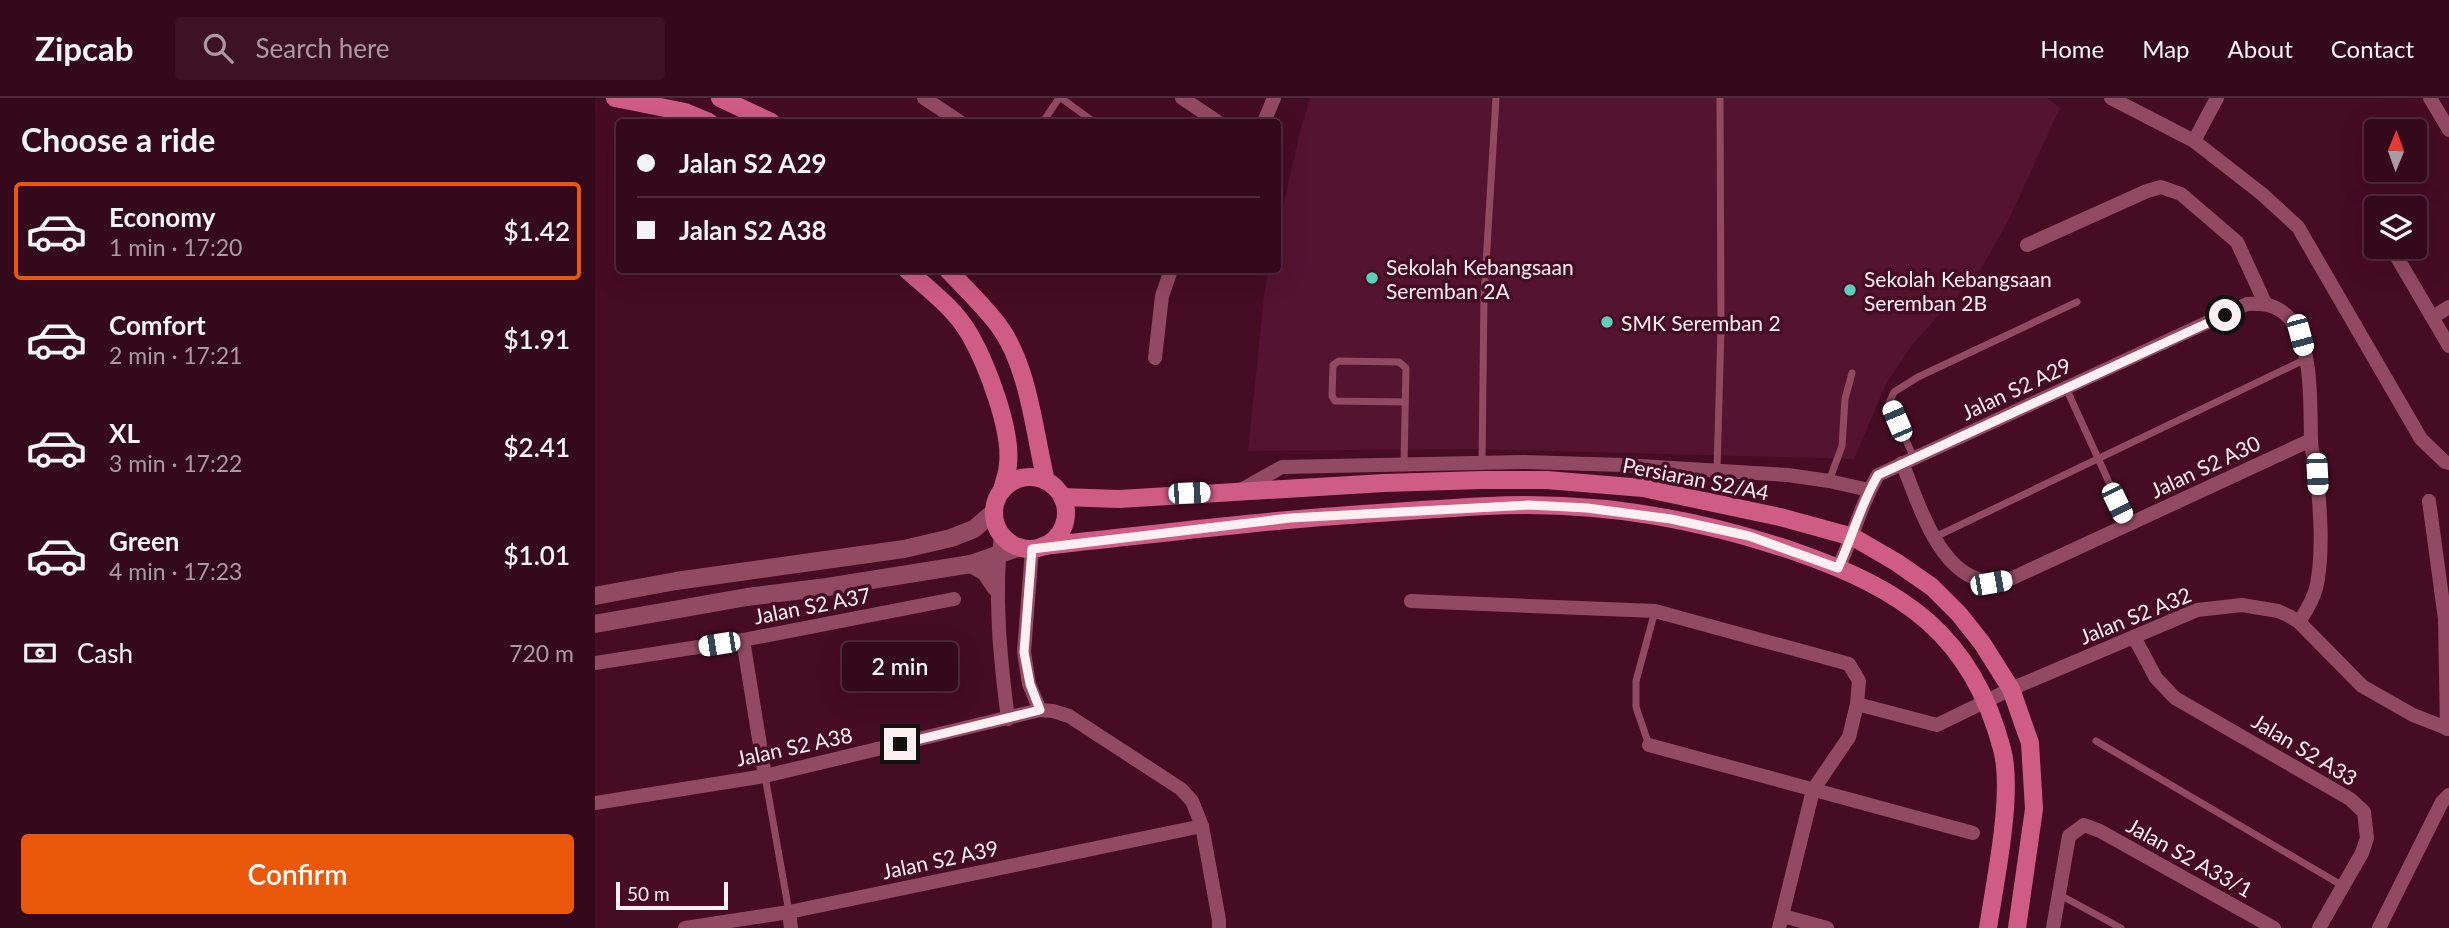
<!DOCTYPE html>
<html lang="en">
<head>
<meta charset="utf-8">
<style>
	:root { --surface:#34091b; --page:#3c1224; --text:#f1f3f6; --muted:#a99aa3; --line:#4e2a3a; --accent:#ea580c }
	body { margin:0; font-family:Lato,sans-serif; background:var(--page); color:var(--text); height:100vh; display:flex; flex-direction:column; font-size:26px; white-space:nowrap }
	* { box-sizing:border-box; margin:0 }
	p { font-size:23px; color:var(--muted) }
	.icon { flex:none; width:38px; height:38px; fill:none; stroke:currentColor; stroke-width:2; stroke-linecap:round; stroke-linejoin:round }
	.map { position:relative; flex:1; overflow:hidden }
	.panel { display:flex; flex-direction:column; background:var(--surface); width:595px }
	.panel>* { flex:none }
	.banner { position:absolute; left:21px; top:21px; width:665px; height:154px; border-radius:7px; box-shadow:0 7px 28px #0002,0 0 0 2px var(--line); display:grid; align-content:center; height:154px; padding:0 21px; background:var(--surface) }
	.needle { width:46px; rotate:1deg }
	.tools { position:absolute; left:1769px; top:21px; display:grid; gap:14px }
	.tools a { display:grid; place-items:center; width:63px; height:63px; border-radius:7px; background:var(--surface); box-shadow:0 7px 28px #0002,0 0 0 2px var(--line); font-size:35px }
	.scale { position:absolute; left:21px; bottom:18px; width:112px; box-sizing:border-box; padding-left:7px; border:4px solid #ffeff3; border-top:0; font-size:19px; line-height:24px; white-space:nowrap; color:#ffeff3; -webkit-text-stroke:5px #460c24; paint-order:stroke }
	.end { position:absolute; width:32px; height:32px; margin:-16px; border:9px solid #ffeff3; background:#111; box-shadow:0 0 0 4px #111 }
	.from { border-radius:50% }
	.bubble { position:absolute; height:49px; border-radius:7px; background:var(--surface); box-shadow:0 7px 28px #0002,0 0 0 2px var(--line); font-size:23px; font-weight:600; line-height:49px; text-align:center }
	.car { position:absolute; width:21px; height:42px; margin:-21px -10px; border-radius:9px; box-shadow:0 0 5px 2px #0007; background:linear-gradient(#fff 24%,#345 0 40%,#fff 0 76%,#345 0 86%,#fff 0) }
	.banner b { display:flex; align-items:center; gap:24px; height:66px; font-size:26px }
	.banner b+b { border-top:2px solid var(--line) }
	.banner i { width:18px; height:18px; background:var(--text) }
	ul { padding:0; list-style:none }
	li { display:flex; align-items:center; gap:21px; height:98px; margin:0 14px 10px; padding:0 7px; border:4px solid transparent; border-radius:7px }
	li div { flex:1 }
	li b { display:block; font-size:26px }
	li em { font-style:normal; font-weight:600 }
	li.current { border-color:var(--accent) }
	li>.icon { width:63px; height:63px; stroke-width:1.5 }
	h2 { padding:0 21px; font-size:32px; line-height:84px }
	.pay { display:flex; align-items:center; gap:18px; height:77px; padding:0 21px; font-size:26px }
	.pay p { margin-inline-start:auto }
	.button { display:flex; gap:14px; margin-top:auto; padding:14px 21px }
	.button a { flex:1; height:80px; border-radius:7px; background:var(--accent); color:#fff; font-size:28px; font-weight:600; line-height:80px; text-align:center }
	header { display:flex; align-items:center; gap:42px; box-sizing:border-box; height:98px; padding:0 35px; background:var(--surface); border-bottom:2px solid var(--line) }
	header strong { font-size:33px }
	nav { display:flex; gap:38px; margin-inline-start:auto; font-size:24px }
	.search { width:490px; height:63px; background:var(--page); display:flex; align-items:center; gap:18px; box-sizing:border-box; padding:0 24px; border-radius:7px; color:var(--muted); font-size:26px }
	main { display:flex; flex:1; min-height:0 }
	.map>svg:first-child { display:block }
</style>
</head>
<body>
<header>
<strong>Zipcab</strong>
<div class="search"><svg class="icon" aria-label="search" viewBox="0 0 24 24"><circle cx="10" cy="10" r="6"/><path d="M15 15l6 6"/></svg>Search here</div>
<nav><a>Home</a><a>Map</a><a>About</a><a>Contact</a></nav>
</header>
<main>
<section class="panel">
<h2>Choose a ride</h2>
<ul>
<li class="current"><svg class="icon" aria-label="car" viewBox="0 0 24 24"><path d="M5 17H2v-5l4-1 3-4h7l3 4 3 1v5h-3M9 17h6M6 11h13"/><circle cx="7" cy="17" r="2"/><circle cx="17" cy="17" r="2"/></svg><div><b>Economy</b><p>1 min · 17:20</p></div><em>$1.42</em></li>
<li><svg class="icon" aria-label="car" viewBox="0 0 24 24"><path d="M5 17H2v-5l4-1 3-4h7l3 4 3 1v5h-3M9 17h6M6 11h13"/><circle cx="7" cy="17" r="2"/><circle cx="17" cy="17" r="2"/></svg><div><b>Comfort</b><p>2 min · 17:21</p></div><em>$1.91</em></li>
<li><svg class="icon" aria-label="car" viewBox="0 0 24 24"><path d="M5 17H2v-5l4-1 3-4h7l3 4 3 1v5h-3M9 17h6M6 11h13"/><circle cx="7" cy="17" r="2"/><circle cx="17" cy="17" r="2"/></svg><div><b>XL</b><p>3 min · 17:22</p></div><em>$2.41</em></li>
<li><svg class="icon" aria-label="car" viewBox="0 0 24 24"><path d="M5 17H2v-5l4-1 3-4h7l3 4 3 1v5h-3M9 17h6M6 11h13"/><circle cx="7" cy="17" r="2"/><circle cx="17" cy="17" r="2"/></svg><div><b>Green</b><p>4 min · 17:23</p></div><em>$1.01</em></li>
</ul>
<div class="pay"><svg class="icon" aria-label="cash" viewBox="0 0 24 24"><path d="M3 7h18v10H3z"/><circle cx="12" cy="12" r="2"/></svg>Cash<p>720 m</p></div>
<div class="button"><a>Confirm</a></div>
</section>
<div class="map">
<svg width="1854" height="830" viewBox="0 0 1854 830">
	<rect width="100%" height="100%" fill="#460c24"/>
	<polygon fill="#54132e" points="715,0 1452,0 1465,10 1413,123 1386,171 1317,247 1291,286 1259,361 877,351 653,353 670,189 674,172 682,172 683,131 704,37"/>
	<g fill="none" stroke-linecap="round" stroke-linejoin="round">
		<g stroke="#924a62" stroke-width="7">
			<polyline points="466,0 499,24"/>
			<polyline points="448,24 464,0"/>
			<polyline points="1471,290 1533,426"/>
			<polyline points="1319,360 1294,305 1299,294 1323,279 1482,204"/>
			<polyline points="887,364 889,199 901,0"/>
			<polyline points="809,366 811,270 804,264 744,263 738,267 737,298 740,303 810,304"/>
			<polyline points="1122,372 1126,231 1125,0"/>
			<polyline points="1234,383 1247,348 1250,301 1257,275"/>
			<polyline points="1338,440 1711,261"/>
			<polyline points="1501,643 1748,788"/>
			<polyline points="1054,647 1041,609 1041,583 1060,513"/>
			<polyline points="170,678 194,814"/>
			<polyline points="1463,796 1526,830"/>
		</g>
		<g stroke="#924a62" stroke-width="14">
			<polyline points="329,0 365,24"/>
			<polyline points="587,0 623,24"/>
			<polyline points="1516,0 1599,43 1667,96 1703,129 1826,341 1850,364 1854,365"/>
			<polyline points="1835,0 1854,32"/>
			<polyline points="669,24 679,0"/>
			<polyline points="1599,43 1622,0"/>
			<polyline points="1432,147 1552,93 1566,89 1586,96 1642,144 1670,205"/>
			<polyline points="1796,149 1854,248"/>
			<polyline points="1838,219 1854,209"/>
			<polyline points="560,260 567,198 576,172"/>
			<path d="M1307,365C1326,410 1348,494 1411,483L1716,342"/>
			<polyline points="644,393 687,369 928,364 1028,367 1193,377 1234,383 1274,392"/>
			<polyline points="1834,403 1850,521 1852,631"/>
			<path d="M406,436C399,499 405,559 413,621"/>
			<polyline points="437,451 429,554 434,586 445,612"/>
			<path d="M1243,470C1258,440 1266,405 1283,377L1652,206C1670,205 1683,207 1695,221C1718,248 1715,308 1716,341C1716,354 1721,366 1722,378C1725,411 1728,448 1723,480C1721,497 1713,510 1704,524"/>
			<polyline points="816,503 1060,513 1254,566 1264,583 1262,606 1342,627 1416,591 1602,512 1647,507 1683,513 1694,518 1704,524 1767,588 1818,617 1854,631"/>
			<polyline points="1539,539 1561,580 1580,600 1755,701 1769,714 1772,740 1767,755 1724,830"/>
			<polyline points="148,542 170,678"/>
			<polyline points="0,565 148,542 359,501"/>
			<polyline points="1054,647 1378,735"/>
			<polyline points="0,705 170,678 445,612 458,613 474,618 586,691 597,703 607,728 624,822 624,830"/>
			<polyline points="194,814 196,830"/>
			<polyline points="1188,818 1232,830"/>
			<polyline points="90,830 194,814 607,728"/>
			<polyline points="1184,830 1218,692 1254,639 1262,606"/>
			<polyline points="1458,830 1474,738 1489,727 1505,733 1679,830"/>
			<polyline points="1784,830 1847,704 1854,697"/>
		</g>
		<g stroke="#924a62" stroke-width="18">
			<polyline points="376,466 390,474 401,490"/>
			<polyline points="0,498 81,483 309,451 356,440 379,431 399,414"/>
			<polyline points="0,526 152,499 232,489 376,466 425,449"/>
		</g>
		<g stroke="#cf5c85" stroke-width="18">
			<polyline points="20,0 90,14 114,24"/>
			<polyline points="125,0 176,24"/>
			<path d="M312,172C334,191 360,211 375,237C392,267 417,332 413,366C413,374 409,383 407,392"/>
			<path d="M353,172C370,190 389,208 404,228C434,269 439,334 451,383"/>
			<circle cx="435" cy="415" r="36"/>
			<polyline points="467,399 524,401 789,385 887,382 952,382 1048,390 1185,419 1258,439 1301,464 1337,489 1364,516 1387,545 1416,591 1435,645 1439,711 1422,830"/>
			<path d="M448,448C560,436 671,422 783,415C833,412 883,407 933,407C1023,407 1116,425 1201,454C1307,491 1377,536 1407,651C1419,695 1400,783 1393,830"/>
		</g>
	</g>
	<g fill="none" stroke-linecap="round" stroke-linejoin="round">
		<path stroke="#ffeff3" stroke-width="9" d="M305,646L445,612L435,586L429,554L437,451L695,420L934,407L992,410L1076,421L1154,438L1243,470C1257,440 1266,405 1283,377L1630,217"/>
	</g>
	<g fill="#5cceba" stroke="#460c24" stroke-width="2.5">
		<circle cx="777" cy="180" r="7"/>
		<circle cx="1255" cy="192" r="7"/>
		<circle cx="1012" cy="224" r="7"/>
	</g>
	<g text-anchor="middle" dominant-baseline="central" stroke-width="7" stroke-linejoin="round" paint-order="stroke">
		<g font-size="21" fill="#ffeff3" stroke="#460c24" text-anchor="start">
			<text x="791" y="168">Sekolah Kebangsaan<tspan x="791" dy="24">Seremban 2A</tspan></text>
			<text x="1269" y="180">Sekolah Kebangsaan<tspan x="1269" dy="24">Seremban 2B</tspan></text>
			<text x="1026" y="224">SMK Seremban 2</text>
		</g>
		<g font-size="21" fill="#ffeff3" stroke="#460c24">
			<text transform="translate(1421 290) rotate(-25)">Jalan S2 A29</text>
			<text transform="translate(1610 368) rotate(-25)">Jalan S2 A30</text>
			<text transform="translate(1101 380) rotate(11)">Persiaran S2/A4</text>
			<text transform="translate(217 507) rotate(-11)">Jalan S2 A37</text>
			<text transform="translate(1540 517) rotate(-22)">Jalan S2 A32</text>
			<text transform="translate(199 648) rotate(-12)">Jalan S2 A38</text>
			<text transform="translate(1710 651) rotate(31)">Jalan S2 A33</text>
			<text transform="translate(1595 759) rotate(29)">Jalan S2 A33/1</text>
			<text transform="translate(345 761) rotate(-12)">Jalan S2 A39</text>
		</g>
	</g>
</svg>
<div class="tools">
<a><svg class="needle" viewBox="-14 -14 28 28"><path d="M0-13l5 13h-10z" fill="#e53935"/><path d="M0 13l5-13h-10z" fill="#a99aa3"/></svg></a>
<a><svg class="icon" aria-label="layers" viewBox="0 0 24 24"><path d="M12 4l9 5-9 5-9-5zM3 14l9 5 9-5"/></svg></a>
</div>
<div class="scale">50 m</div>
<i class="end from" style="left:1630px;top:217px"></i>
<i class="end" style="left:305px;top:646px"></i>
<div class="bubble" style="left:247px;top:544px;width:116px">2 min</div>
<i class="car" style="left:1705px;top:237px;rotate:165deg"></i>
<i class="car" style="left:1302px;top:323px;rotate:337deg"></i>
<i class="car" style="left:1722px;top:376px;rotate:177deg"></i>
<i class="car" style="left:594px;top:395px;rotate:88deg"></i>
<i class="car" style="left:1522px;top:405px;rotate:154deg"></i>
<i class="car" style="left:1396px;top:485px;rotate:80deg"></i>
<i class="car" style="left:124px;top:546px;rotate:261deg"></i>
<div class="banner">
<b><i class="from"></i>Jalan S2 A29</b>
<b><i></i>Jalan S2 A38</b>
</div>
</div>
</main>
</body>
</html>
